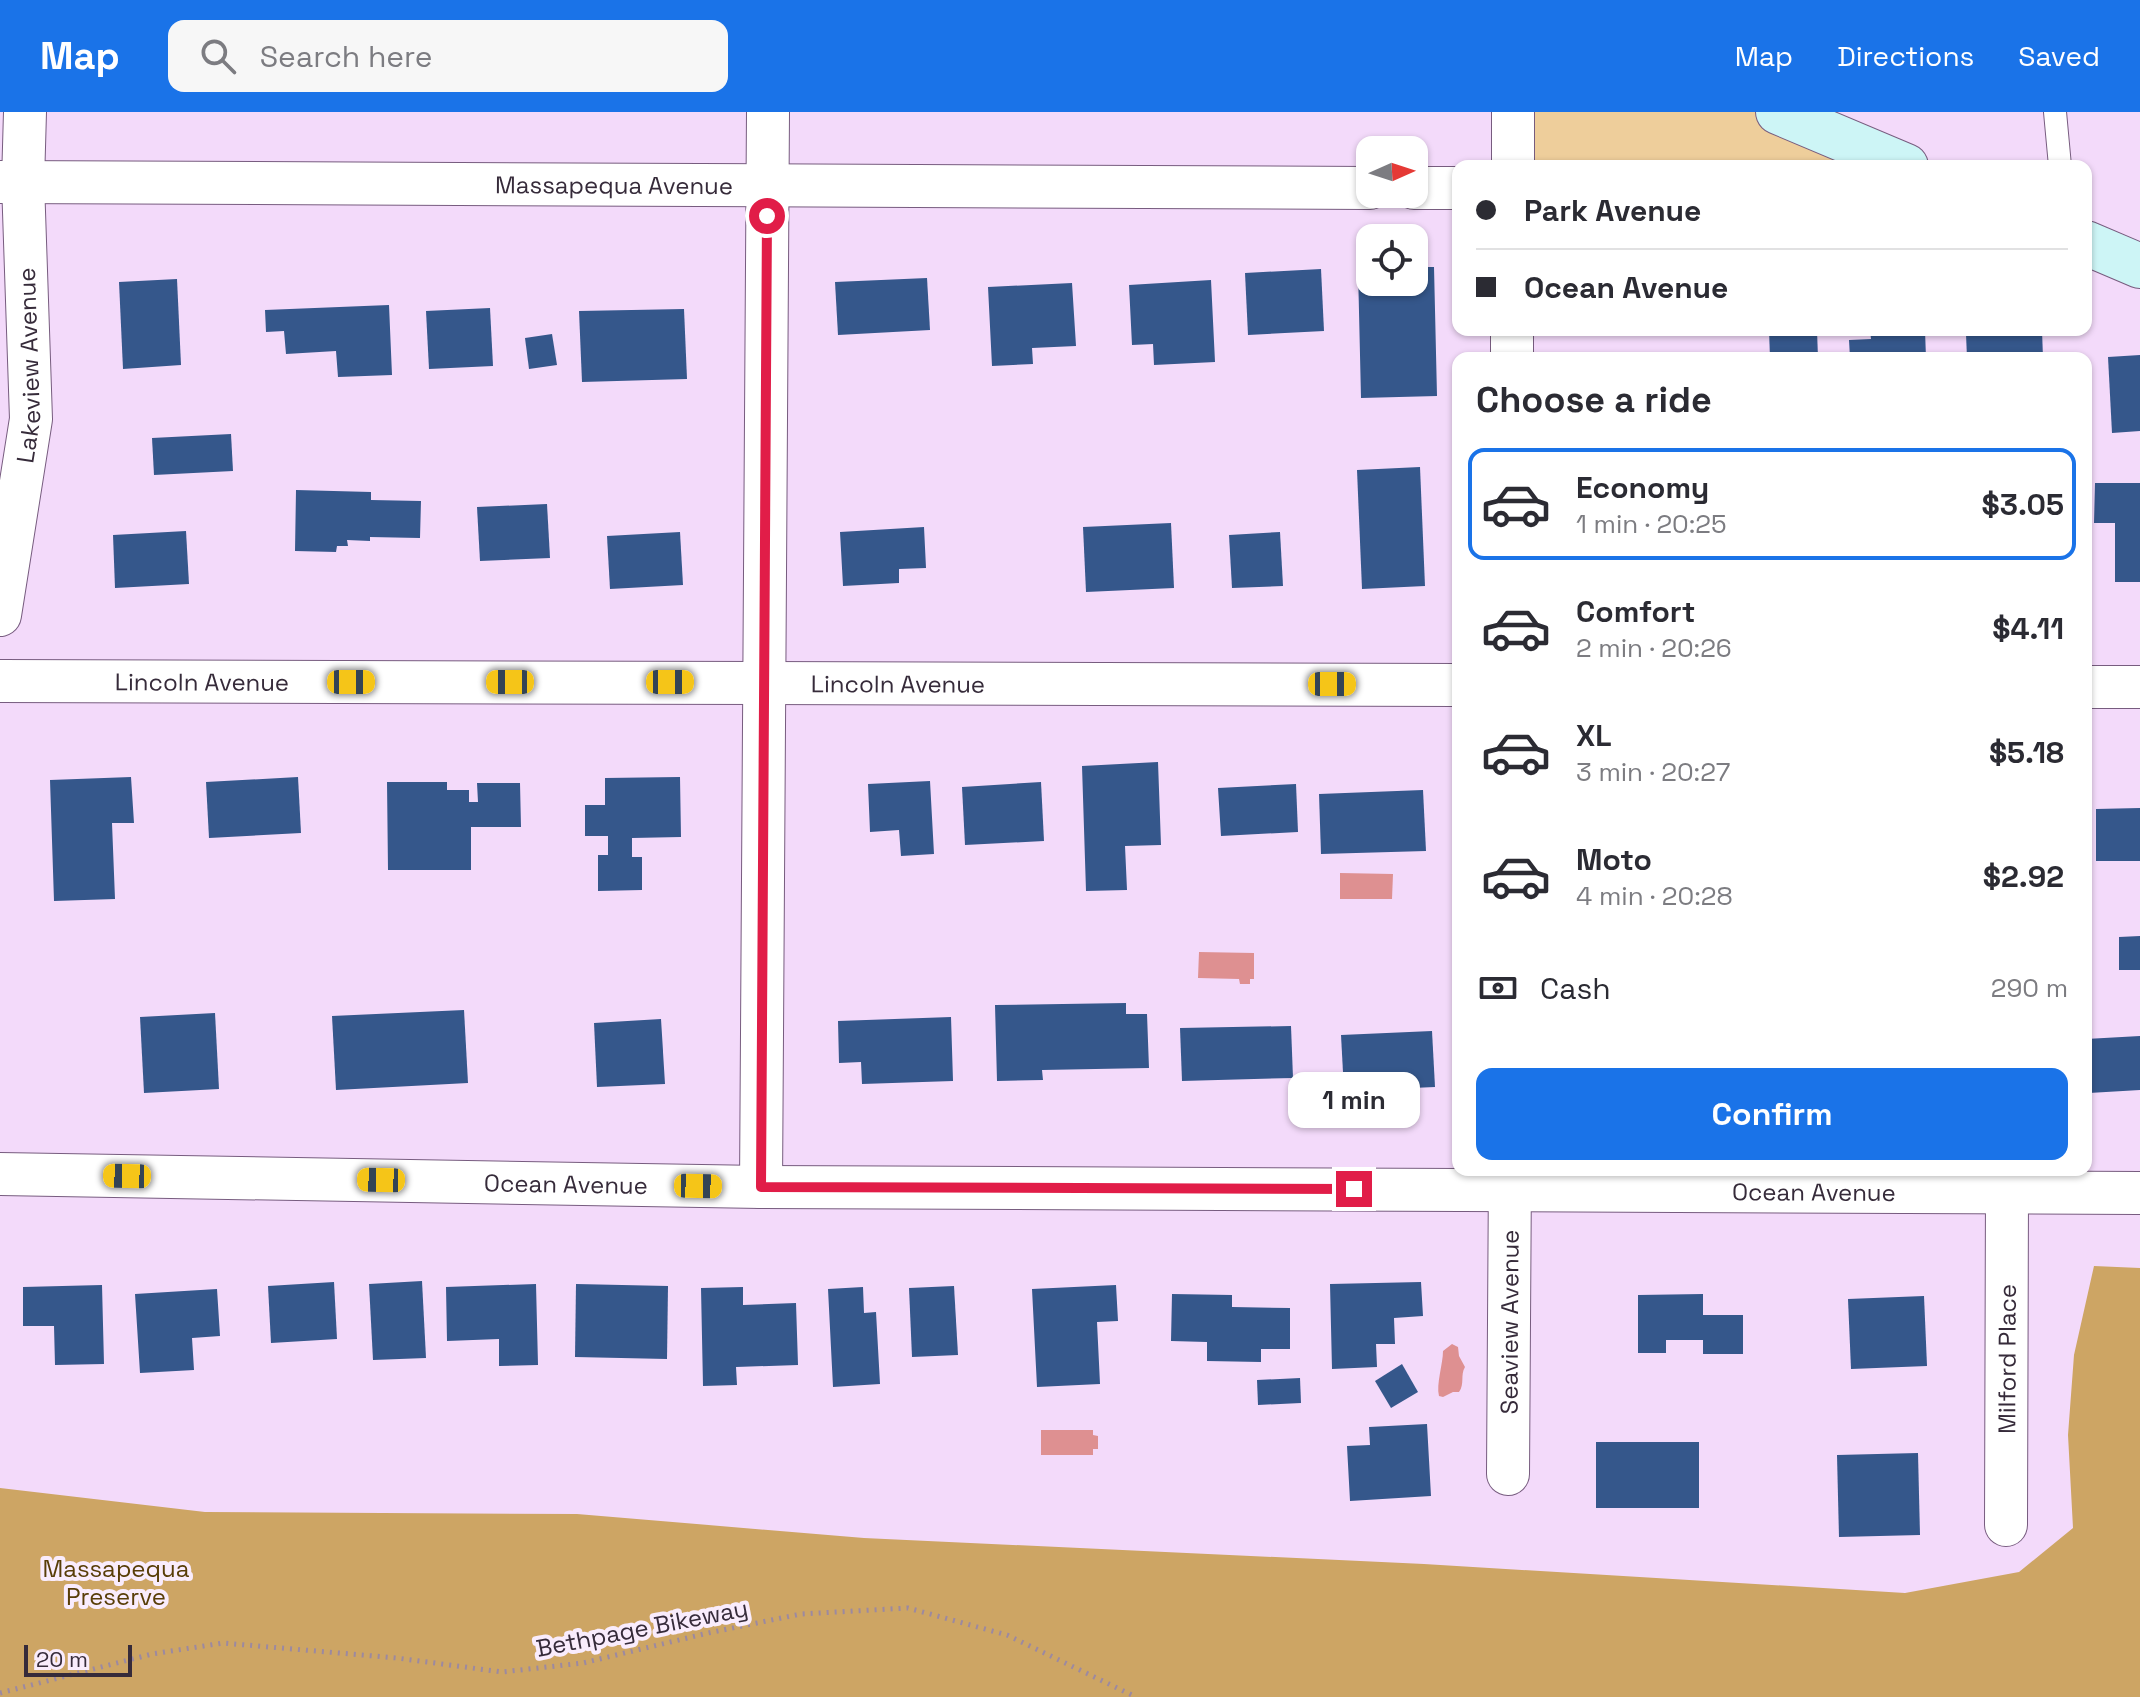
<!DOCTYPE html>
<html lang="en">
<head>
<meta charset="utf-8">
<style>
	:root { --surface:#fff; --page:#f7f7f7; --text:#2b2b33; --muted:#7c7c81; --line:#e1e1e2; --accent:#1a73e8 }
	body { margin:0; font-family:"Space Grotesk",sans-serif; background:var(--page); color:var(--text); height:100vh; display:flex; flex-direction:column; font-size:30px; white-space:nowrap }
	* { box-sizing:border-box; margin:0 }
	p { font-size:26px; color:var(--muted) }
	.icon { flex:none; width:44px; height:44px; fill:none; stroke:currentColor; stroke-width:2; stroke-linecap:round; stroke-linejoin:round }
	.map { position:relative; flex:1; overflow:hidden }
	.details { position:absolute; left:1452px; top:240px; width:640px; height:824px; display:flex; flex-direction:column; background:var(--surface); border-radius:16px; box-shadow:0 2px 6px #0004 }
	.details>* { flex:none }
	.banner { position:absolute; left:1452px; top:48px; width:640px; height:176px; border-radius:16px; box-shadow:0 2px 6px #0004; display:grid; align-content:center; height:176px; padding:0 24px; background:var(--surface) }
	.needle { width:52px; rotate:87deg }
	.tools { position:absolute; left:1356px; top:24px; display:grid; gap:16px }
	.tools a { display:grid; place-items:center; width:72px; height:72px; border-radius:16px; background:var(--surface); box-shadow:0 2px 6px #0004; font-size:40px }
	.scale { position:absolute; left:24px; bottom:20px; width:108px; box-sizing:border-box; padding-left:8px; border:4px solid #362b3a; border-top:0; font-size:22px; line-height:28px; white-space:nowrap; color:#362b3a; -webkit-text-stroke:6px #f9ecfc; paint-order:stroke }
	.end { position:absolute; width:36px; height:36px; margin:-18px; border:10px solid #e11d48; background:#fff; box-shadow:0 0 0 4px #fff }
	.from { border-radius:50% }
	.bubble { position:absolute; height:56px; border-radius:16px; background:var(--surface); box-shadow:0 2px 6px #0004; font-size:26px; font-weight:800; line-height:56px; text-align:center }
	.car { position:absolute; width:24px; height:48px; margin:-24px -12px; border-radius:10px; box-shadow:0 0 6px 2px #0007; background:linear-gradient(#f5c518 24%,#345 0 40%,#f5c518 0 76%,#345 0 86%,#f5c518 0) }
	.banner b { display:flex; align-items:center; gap:28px; height:76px; font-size:30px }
	.banner b+b { border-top:2px solid var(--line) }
	.banner i { width:20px; height:20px; background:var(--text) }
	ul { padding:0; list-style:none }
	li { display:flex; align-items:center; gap:24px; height:112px; margin:0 16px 12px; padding:0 8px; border:4px solid transparent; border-radius:16px }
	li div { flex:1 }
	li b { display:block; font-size:30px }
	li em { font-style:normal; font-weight:800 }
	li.active { border-color:var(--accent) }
	li>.icon { width:72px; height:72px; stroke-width:1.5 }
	h2 { padding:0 24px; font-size:36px; line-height:96px }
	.pay { display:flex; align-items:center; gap:20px; height:88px; padding:0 24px; font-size:30px }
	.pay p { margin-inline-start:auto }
	.cta { display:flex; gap:16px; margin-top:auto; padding:16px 24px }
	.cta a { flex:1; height:92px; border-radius:16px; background:var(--accent); color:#fff; font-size:32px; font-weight:800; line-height:92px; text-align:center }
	header { display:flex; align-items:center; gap:48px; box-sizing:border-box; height:112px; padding:0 40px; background:var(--accent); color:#fff }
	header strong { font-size:38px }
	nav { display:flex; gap:44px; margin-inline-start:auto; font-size:28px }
	.search { width:560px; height:72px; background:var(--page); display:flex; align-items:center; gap:20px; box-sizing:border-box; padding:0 28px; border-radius:16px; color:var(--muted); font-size:30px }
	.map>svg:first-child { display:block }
</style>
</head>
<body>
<header>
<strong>Map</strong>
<div class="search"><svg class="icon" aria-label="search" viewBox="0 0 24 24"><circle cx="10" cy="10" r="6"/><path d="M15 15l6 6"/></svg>Search here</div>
<nav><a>Map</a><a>Directions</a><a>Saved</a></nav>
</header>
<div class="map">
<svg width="2140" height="1585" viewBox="0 0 2140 1585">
	<rect width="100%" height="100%" fill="#f3dafa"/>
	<polygon fill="#eece9b" points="1519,0 1769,0 1892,54 1520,54"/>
	<polygon fill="#cda564" points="2094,1154 2140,1156 2140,1585 0,1585 0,1376 205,1400 577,1402 864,1426 1424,1452 1905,1481 2019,1460 2073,1416 2068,1323 2074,1243"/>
	<g fill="#de9091">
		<polygon points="1340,761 1393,762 1392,787 1340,787"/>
		<polygon points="1199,840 1254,841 1254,867 1250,867 1250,872 1240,872 1239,867 1198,866"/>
		<path d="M1452,1232L1458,1235L1459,1244L1465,1255C1460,1263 1465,1272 1459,1280H1453L1443,1285L1439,1284C1436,1272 1443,1252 1443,1239Z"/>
		<polygon points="1041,1318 1093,1318 1093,1323 1098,1324 1098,1337 1093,1337 1093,1343 1041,1343"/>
	</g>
	<g fill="#35578b">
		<polygon points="1414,155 1434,155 1437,284 1361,286 1358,157 1370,157 1370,170 1414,170"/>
		<polygon points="1321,157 1324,219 1248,223 1245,161"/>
		<polygon points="927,166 930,218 838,223 835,170"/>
		<polygon points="177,167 181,253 123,257 119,170"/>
		<polygon points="1211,168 1215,250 1154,253 1153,232 1132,233 1129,173"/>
		<polygon points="1072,171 1076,234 1032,236 1033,252 992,254 988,175"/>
		<polygon points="389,193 392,263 338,265 336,239 286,242 284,219 266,220 265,198"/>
		<polygon points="490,196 493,254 429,257 426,199"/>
		<polygon points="684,197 687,267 582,270 579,199"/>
		<polygon points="1769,218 1817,218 1818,246 1770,246"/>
		<polygon points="1870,218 1925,218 1926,246 1850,246 1849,228 1871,227"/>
		<polygon points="2042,218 2043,246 1967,246 1966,222"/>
		<polygon points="552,222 557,253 529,257 525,226"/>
		<polygon points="2140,243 2140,319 2112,321 2108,245"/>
		<polygon points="231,322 233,359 154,363 152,326"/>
		<polygon points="1420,355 1425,474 1362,477 1357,358"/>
		<polygon points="2095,371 2140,371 2140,470 2115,470 2115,411 2094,411"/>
		<polygon points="296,378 371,380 371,388 421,389 420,426 370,425 370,429 347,428 348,434 337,434 336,440 295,439"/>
		<polygon points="547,392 550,446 480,449 477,395"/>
		<polygon points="1171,411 1174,476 1086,480 1083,415"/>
		<polygon points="924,415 926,456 899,457 899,471 843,474 840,420"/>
		<polygon points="186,419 189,472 115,476 113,423"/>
		<polygon points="680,420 683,473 610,477 607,424"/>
		<polygon points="1280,420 1283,474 1232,476 1229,423"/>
		<polygon points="1158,650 1161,733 1125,734 1127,778 1086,779 1082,654"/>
		<polygon points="131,665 134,711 112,711 115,787 54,789 50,668"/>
		<polygon points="298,665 301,721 209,726 206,670"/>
		<polygon points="680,665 681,725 632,726 632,745 642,745 642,778 598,779 598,743 608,743 608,724 585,724 585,693 605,693 605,666"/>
		<polygon points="930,669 934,742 901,744 899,718 870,720 868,672"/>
		<polygon points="387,670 447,670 447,678 469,678 469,690 478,690 477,671 520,671 521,715 471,715 471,758 388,758"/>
		<polygon points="1041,670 1044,729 965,733 962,675"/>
		<polygon points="1296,672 1298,720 1221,724 1218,676"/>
		<polygon points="1423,678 1426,739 1321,742 1319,682"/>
		<polygon points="2140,696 2140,749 2096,749 2096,697"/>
		<polygon points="2140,824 2140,858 2119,858 2119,825"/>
		<polygon points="1126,891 1126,902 1147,902 1149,956 1042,958 1043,968 997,969 995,893"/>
		<polygon points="464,898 468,971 336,978 332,904"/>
		<polygon points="215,901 219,977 144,981 140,905"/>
		<polygon points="951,905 953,969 862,972 861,950 839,951 838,909"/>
		<polygon points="661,907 665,972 597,975 594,911"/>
		<polygon points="1291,914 1293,966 1182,969 1180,916"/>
		<polygon points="1432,919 1435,975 1344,979 1341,923"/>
		<polygon points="2140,924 2140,978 2089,981 2086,927"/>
		<polygon points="422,1169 426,1246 373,1248 369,1172"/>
		<polygon points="334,1170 337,1227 271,1231 268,1174"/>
		<polygon points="1421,1170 1423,1204 1394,1206 1395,1232 1376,1232 1377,1255 1332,1257 1330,1172"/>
		<polygon points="536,1172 538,1253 499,1254 499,1227 447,1229 446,1175"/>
		<polygon points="576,1172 668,1174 667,1247 575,1245"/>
		<polygon points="102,1173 104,1252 55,1253 54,1214 23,1214 23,1175"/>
		<polygon points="1116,1173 1118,1209 1097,1210 1100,1272 1037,1275 1032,1177"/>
		<polygon points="954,1174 958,1243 912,1245 909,1176"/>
		<polygon points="743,1175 743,1193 796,1191 798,1253 736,1255 737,1273 703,1274 701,1176"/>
		<polygon points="863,1175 864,1201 876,1200 880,1272 833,1275 828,1177"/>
		<polygon points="217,1177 220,1224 192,1226 194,1258 140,1261 135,1182"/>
		<polygon points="1172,1182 1232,1183 1232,1195 1290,1196 1290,1237 1261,1237 1261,1250 1207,1249 1207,1230 1171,1229"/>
		<polygon points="1703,1182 1703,1203 1743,1203 1743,1242 1703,1242 1703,1228 1666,1228 1666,1241 1638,1241 1638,1183"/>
		<polygon points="1924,1184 1927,1254 1851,1257 1848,1187"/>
		<polygon points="1402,1252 1418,1280 1391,1296 1375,1269"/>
		<polygon points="1300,1266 1301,1291 1258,1293 1257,1268"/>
		<polygon points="1427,1312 1431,1384 1350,1389 1347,1334 1370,1333 1369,1315"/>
		<rect x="1596" y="1330" width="103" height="66"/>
		<polygon points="1918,1341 1920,1423 1839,1425 1837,1343"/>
	</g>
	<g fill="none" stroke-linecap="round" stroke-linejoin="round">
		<g stroke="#775c7f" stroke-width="24">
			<polyline id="service" points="2055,0 2060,54"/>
		</g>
		<g stroke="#775c7f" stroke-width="44">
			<g id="minor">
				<polyline points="1513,0 1513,54"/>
				<path id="s1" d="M0,70L1370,76"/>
				<polyline points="1414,76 1458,76"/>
				<polyline points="1512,246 1512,218"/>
				<path id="s2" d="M0,503L31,307L23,70L25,0"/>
				<path id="s3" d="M0,569L1458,573"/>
				<polyline points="2086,575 2140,575"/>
				<path id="s4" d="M0,1062L761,1075L2140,1081"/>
				<polyline points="761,1075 768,0"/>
				<path id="s5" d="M1508,1362L1510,1058"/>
				<path id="s6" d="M2006,1413L2007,1080"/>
			</g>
		</g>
		<g stroke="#775c7f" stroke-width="46">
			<g id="secondary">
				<polyline points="1778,0 1906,54"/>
				<polyline points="2086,131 2140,154"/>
			</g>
		</g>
		<polyline stroke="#9c89a1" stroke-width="5" stroke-dasharray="2 6" stroke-linecap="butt" points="0,1581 152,1542 223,1531 397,1546 502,1560 583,1551 708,1521 801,1502 908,1496 1007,1523 1136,1585"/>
		<use href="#service" stroke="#fff" stroke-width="22"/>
		<use href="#minor" stroke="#fff" stroke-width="42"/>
		<use href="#secondary" stroke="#cdf5f6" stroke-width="44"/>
	</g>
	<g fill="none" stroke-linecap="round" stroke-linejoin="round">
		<polyline stroke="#e11d48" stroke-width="10" points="767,104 761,1075 1354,1077"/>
	</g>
	<g text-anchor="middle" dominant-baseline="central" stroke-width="8" stroke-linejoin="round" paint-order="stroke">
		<g font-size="24" fill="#362b3a" stroke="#f9ecfc">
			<text stroke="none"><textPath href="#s1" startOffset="614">Massapequa Avenue</textPath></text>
			<text stroke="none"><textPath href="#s2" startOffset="252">Lakeview Avenue</textPath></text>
			<text stroke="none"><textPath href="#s3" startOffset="202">Lincoln Avenue</textPath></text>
			<text stroke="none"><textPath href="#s3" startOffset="898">Lincoln Avenue</textPath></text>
			<text stroke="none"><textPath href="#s4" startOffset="566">Ocean Avenue</textPath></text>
			<text stroke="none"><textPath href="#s4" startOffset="1814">Ocean Avenue</textPath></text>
			<text stroke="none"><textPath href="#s5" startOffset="152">Seaview Avenue</textPath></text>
			<text stroke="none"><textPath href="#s6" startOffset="166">Milford Place</textPath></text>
			<text transform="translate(642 1516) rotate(-11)">Bethpage Bikeway</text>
		</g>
		<g font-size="24" fill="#583d07" stroke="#f9ecfc">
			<text x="116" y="1456">Massapequa<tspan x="116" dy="28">Preserve</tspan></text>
		</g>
	</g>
</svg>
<div class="tools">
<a><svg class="needle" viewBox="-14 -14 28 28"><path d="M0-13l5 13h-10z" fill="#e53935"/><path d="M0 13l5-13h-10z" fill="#7c7c81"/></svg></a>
<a><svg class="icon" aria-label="locate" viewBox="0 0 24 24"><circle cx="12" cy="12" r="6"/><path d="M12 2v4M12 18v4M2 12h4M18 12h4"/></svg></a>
</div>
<div class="scale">20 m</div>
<i class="end from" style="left:767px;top:104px"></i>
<i class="end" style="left:1354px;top:1077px"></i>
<div class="bubble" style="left:1288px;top:960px;width:132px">1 min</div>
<i class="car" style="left:351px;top:570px;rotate:90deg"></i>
<i class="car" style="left:510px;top:570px;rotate:270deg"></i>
<i class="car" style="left:670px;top:570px;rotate:90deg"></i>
<i class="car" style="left:1332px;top:572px;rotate:90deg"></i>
<i class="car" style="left:127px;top:1064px;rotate:271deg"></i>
<i class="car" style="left:381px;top:1068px;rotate:271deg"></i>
<i class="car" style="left:698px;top:1074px;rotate:91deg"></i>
<div class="banner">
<b><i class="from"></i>Park Avenue</b>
<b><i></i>Ocean Avenue</b>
</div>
<section class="details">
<h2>Choose a ride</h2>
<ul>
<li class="active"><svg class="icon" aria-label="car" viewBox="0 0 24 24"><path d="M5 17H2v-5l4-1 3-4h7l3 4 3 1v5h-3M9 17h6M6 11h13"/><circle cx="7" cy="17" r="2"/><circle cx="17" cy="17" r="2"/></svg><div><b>Economy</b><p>1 min · 20:25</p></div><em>$3.05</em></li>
<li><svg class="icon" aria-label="car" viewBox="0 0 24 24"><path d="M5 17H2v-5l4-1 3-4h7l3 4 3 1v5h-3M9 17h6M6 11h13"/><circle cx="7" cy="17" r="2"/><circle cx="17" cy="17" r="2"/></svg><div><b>Comfort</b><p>2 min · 20:26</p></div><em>$4.11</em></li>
<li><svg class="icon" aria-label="car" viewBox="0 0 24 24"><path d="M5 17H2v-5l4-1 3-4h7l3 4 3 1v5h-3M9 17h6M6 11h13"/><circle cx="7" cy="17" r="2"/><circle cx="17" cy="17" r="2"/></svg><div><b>XL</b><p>3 min · 20:27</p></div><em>$5.18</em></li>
<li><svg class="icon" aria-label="car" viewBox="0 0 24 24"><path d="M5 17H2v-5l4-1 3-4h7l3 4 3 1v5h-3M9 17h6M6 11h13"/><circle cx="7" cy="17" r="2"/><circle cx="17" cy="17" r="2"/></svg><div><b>Moto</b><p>4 min · 20:28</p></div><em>$2.92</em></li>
</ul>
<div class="pay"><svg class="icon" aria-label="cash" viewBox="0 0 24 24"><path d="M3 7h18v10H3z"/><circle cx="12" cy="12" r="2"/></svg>Cash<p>290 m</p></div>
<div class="cta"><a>Confirm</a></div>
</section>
</div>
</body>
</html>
